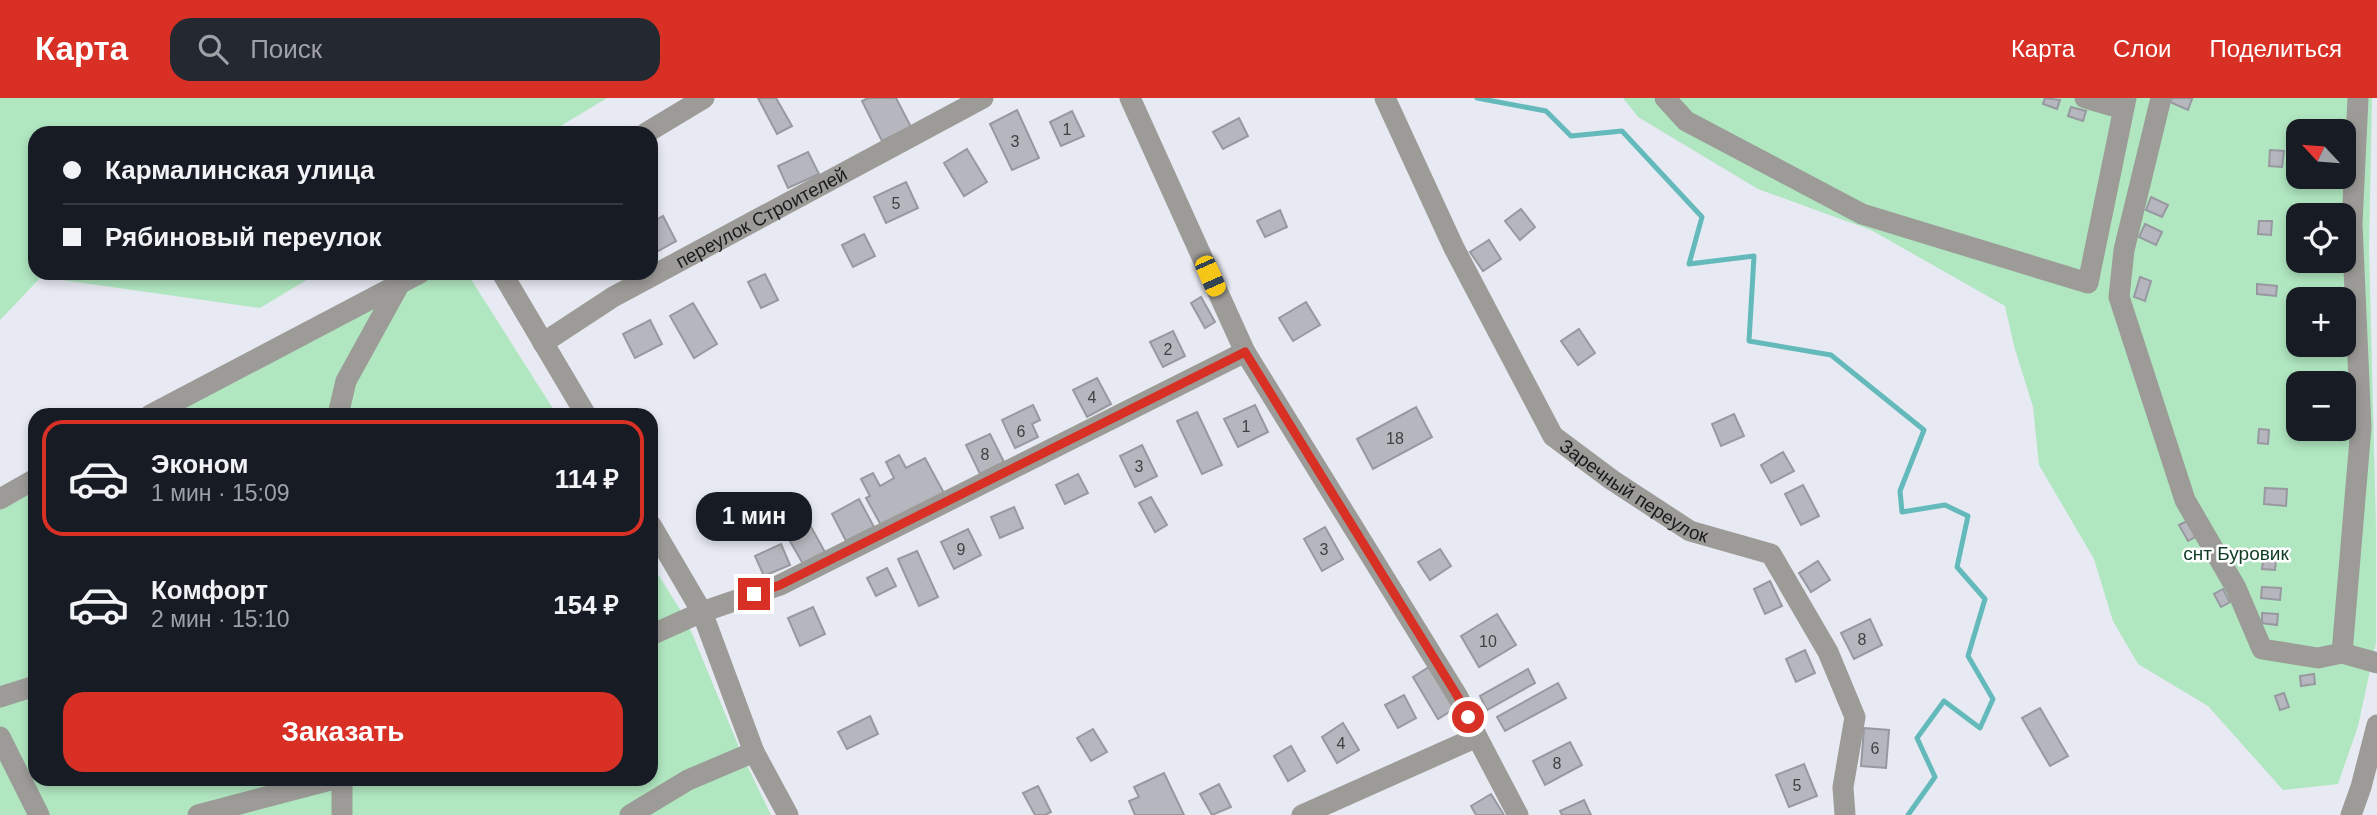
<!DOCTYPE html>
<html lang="ru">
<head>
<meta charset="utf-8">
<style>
	:root { --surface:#171b24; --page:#242831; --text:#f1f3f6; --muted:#9ea1a6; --line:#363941; --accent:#d93025 }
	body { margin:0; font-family:Arial,sans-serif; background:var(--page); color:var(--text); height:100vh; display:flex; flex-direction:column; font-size:26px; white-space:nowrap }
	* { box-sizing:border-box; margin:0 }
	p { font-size:23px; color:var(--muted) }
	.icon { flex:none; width:38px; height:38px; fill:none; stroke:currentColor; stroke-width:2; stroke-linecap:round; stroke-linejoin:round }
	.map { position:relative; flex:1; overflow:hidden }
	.details { position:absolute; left:28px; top:310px; width:630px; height:378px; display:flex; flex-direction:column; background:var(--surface); border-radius:21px; box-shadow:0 4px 10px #0003 }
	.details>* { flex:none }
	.banner { position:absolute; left:28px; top:28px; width:630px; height:154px; border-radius:21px; box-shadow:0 4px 10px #0003; display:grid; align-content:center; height:154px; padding:0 35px; background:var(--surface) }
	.needle { width:46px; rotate:296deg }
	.fabs { position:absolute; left:2286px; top:21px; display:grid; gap:14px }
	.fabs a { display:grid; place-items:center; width:70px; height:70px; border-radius:14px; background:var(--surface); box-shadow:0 4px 10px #0003; font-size:35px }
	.end { position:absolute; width:32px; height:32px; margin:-16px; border:9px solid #d93025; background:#fff; box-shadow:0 0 0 4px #fff }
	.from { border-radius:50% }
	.bubble { position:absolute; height:49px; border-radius:21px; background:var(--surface); box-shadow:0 4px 10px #0003; font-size:23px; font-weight:700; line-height:49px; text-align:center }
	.car { position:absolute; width:21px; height:42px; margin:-21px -10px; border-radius:9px; box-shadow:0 0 5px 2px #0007; background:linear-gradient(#f5c518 24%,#345 0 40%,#f5c518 0 76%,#345 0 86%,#f5c518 0) }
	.banner b { display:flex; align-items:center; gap:24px; height:66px; font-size:26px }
	.banner b+b { border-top:2px solid var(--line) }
	.banner i { width:18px; height:18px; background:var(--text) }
	ul { padding:12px 0 0; list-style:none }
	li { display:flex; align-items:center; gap:21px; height:116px; margin:0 14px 10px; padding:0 21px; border:4px solid transparent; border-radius:21px }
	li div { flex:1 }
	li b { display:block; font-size:26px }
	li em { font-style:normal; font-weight:700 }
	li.active { border-color:var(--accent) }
	li>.icon { width:63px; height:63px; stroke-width:1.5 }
	.primary-button { display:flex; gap:14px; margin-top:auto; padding:14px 35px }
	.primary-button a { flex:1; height:80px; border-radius:21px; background:var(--accent); color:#fff; font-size:28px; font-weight:700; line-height:80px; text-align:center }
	header { display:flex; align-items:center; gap:42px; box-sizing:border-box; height:98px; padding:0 35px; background:var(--accent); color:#fff }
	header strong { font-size:33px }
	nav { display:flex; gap:38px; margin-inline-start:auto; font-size:24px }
	.search { width:490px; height:63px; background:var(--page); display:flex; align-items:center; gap:18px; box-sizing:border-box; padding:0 24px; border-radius:21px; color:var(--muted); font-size:26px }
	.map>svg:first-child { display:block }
</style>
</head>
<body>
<header>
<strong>Карта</strong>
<div class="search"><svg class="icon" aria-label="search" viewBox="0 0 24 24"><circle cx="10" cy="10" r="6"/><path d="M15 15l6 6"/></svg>Поиск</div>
<nav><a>Карта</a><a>Слои</a><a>Поделиться</a></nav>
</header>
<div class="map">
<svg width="2377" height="717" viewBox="0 0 2377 717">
	<rect width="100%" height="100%" fill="#e7eaf2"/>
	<g fill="#b0e6c0" fill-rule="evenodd">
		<polygon points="0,0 607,0 549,35 35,35 35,175 318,175 260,210 41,179 0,222"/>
		<path d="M1623,0H2372L2369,149L2376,431V545L2358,628L2338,686L2283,692L2208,608L2138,566L2113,523L2094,461L2039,367L2033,309L2014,248L2005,208L1871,132L1758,91L1638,19ZM2298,33H2343V79H2298ZM2298,117H2343V163H2298ZM2298,201H2343V247H2298ZM2298,285H2343V331H2298Z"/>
		<polygon points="420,175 467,175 557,317 163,317"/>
		<polygon points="35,387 35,681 651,681 651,465 686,521 743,659 771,717 0,717 0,406"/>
	</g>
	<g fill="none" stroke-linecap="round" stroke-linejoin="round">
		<polyline stroke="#64babb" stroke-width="5" points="1477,0 1546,13 1571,38 1622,33 1702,119 1689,166 1754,158 1749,243 1831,257 1924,332 1900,393 1902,414 1945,407 1968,418 1957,469 1985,501 1968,558 1993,601 1980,630 1944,603 1917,640 1935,679 1908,717"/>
	</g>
	<g fill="#b6b6be" stroke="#9898a0" stroke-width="2">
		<polygon points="758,0 776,0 792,28 777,36"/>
		<polygon points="868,0 896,0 911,29 882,43 862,3"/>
		<polygon points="2045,0 2060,2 2057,11 2043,6"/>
		<polygon points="2172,0 2190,0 2192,1 2188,12 2170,4"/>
		<polygon points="2071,9 2086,13 2083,23 2068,18"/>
		<polygon points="1017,12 1039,60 1012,72 990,26"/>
		<polygon points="1072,13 1084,38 1061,48 1050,24"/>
		<polygon points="1239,20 1248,38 1223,51 1213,34"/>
		<polygon points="967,51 987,84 964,98 944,65"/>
		<polygon points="2270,52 2284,53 2282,69 2269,68"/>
		<polygon points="808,54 819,76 788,90 778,68"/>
		<polygon points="906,84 918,110 886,125 874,99"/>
		<polygon points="2151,99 2168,107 2162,119 2146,112"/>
		<polygon points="1521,111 1535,129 1520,142 1505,123"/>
		<polygon points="1280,112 1287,129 1265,139 1257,123"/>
		<polygon points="663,118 676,143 651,157 651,125"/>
		<polygon points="2259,123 2272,123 2271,137 2258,136"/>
		<polygon points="2145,126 2162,134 2156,147 2139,139"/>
		<polygon points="864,136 875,158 853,169 842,147"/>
		<polygon points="1489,142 1501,161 1483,173 1470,154"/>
		<polygon points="765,176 778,202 761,210 748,184"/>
		<polygon points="2140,179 2151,183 2145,203 2134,199"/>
		<polygon points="2257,186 2277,188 2276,198 2257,196"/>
		<polygon points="1201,199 1215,224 1205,230 1191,205"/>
		<polygon points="1306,204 1320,227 1293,243 1279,220"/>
		<polygon points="693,205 717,246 694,260 670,218"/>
		<polygon points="650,222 662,246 635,260 623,236"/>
		<polygon points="1579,231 1595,255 1578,267 1561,243"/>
		<polygon points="1173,233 1185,258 1163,269 1150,244"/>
		<polygon points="1097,280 1111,306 1087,319 1073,292"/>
		<polygon points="1033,307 1040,322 1032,326 1038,339 1015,350 1002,322"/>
		<polygon points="1255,307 1268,334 1238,349 1224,321"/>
		<polygon points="1416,309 1432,339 1373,371 1357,341"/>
		<polygon points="1197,314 1222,367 1202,376 1177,323"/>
		<polygon points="1734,316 1744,338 1721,348 1712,326"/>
		<polygon points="2259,331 2269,332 2268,346 2258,345"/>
		<polygon points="990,336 1004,364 980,376 966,347"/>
		<polygon points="1142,347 1157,378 1135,389 1120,358"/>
		<polygon points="1783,354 1794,373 1771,385 1761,367"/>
		<polygon points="899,357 906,370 925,360 944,395 882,429 866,400 870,398 861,381 873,375 880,388 894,380 886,364"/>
		<polygon points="1078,376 1088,395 1065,406 1056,387"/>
		<polygon points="1803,387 1819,418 1801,427 1785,396"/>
		<polygon points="2265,390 2287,391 2286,408 2264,406"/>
		<polygon points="1151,399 1167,427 1155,434 1139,405"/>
		<polygon points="859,401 874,429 846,443 832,416"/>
		<polygon points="796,402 825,454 803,466 774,415"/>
		<polygon points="1014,409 1023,430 1000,440 991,419"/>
		<polygon points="2189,422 2197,438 2188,443 2179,427"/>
		<polygon points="1325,429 1343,461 1322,473 1304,441"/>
		<polygon points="968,431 981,457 954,471 941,444"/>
		<polygon points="781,446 790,467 764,478 755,458"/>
		<polygon points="1440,451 1451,468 1430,482 1418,464"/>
		<polygon points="917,453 938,499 919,508 898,461"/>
		<polygon points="2264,453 2277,454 2275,472 2262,471"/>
		<polygon points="1818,463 1830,482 1811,494 1799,475"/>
		<polygon points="887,470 896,488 876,498 867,480"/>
		<polygon points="1770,483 1782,508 1765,516 1754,491"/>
		<polygon points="2262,489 2281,490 2280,502 2261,500"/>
		<polygon points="2223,491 2230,504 2221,509 2214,496"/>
		<polygon points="813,509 825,536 800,548 788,520"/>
		<polygon points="2262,515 2278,516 2277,527 2262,525"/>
		<polygon points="1497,516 1516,547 1479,569 1461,538"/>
		<polygon points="1870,521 1882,547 1854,561 1841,535"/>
		<polygon points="1805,552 1815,575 1796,584 1786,561"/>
		<polygon points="1429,569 1454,611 1438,621 1413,579"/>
		<polygon points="1528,571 1535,585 1487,612 1480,598"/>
		<polygon points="2314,576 2315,586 2301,588 2300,578"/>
		<polygon points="1558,585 1566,600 1505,633 1497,619"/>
		<polygon points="2284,595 2289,609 2280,612 2275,598"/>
		<polygon points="1404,597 1416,620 1398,630 1385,607"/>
		<polygon points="2040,610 2068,658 2050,668 2022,620"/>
		<polygon points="870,618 878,636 847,651 838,634"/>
		<polygon points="1343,625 1359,652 1337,665 1322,639"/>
		<polygon points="1864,630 1889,632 1886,670 1861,668"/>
		<polygon points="1093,631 1107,654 1091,663 1077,640"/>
		<polygon points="1570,644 1582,667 1545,687 1533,663"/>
		<polygon points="1291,648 1305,673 1288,683 1274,658"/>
		<polygon points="1804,666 1817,698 1789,709 1776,677"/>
		<polygon points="1164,675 1184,717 1135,717 1129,703 1139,699 1134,689"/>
		<polygon points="1219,686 1231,709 1212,717 1200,696"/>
		<polygon points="1038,688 1051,714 1045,717 1035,717 1023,695"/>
		<polygon points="1491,696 1504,717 1476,717 1471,708"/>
		<polygon points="1584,702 1591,717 1562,717 1560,713"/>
	</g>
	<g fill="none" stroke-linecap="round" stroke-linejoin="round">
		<g stroke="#9c9b97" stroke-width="21">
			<polyline points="1130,0 1245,254 1458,599 1477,639 1518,717"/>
			<path id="s1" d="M1385,0L1454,150L1553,338L1612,382L1690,433L1771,456L1828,554L1855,619L1843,689L1845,717"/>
			<polyline points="1665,0 1686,23 1862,116 2088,185 2126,0"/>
			<polyline points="2085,0 2123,11"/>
			<polyline points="2161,0 2124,152 2119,199 2185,402 2236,490 2262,551 2318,560 2342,555 2377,565"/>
			<polyline points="646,35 704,0"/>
			<polyline points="502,175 586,317"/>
			<path id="s2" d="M543,245L613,199L983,0"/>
			<polyline points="150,317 420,175"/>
			<polyline points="338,317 346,283 399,187"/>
			<polyline points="0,401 35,381"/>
			<polyline points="651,427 702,514 754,654 788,717"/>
			<polyline points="651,537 702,514 780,487 1245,254"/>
			<polyline points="2342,555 2361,329 2352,126 2358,0"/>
			<polyline points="0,599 35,588"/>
			<polyline points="0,639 39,717"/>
			<polyline points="198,717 334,681"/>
			<polyline points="342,717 342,681"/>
			<polyline points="630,717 688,682 754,654"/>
			<polyline points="1302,717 1477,639"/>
			<polyline points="2351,717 2361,689 2377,627"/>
		</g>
	</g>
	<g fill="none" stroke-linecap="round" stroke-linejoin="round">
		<polyline stroke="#d93025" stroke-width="9" points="754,496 780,487 1245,254 1458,599 1468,619"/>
	</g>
	<g text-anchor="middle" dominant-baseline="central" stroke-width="5" stroke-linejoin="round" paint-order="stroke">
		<g font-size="16" fill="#404145">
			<text x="1067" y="31">1</text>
			<text x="1015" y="43">3</text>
			<text x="896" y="105">5</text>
			<text x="1168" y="251">2</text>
			<text x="1092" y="299">4</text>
			<text x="1246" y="328">1</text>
			<text x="1021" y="333">6</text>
			<text x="1395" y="340">18</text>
			<text x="985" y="356">8</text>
			<text x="1139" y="368">3</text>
			<text x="961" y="451">9</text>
			<text x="1324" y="451">3</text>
			<text x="1862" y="541">8</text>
			<text x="1488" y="543">10</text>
			<text x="1341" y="645">4</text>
			<text x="1875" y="650">6</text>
			<text x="1557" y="665">8</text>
			<text x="1797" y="687">5</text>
		</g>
		<g font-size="19" fill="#191a1d" stroke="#fff">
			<text stroke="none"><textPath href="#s2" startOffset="252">переулок Строителей</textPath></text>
			<text stroke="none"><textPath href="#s1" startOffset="476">Заречный переулок</textPath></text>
		</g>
		<g font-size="19" fill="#0f3c22" stroke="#fff">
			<text x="2236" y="455">снт Буровик</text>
		</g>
	</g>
</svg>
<div class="fabs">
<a><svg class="needle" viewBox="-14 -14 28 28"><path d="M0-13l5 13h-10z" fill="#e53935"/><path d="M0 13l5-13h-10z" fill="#9ea1a6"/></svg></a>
<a><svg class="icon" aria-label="locate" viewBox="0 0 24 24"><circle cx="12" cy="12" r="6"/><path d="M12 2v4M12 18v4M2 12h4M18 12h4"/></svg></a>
<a>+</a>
<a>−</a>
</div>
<i class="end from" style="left:1468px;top:619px"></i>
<i class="end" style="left:754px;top:496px"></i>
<div class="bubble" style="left:696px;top:394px;width:116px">1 мин</div>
<i class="car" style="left:1210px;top:178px;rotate:156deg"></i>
<div class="banner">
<b><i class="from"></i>Кармалинская улица</b>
<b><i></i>Рябиновый переулок</b>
</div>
<section class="details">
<ul>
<li class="active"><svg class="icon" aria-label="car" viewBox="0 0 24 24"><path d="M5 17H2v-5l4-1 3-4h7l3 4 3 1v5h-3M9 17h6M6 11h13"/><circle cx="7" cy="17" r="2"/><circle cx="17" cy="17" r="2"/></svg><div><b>Эконом</b><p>1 мин · 15:09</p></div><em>114 ₽</em></li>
<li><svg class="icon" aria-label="car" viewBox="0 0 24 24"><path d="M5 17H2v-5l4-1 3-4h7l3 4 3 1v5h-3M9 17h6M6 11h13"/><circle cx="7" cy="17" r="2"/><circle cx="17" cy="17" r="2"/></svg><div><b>Комфорт</b><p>2 мин · 15:10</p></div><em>154 ₽</em></li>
</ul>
<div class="primary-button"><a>Заказать</a></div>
</section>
</div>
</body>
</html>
